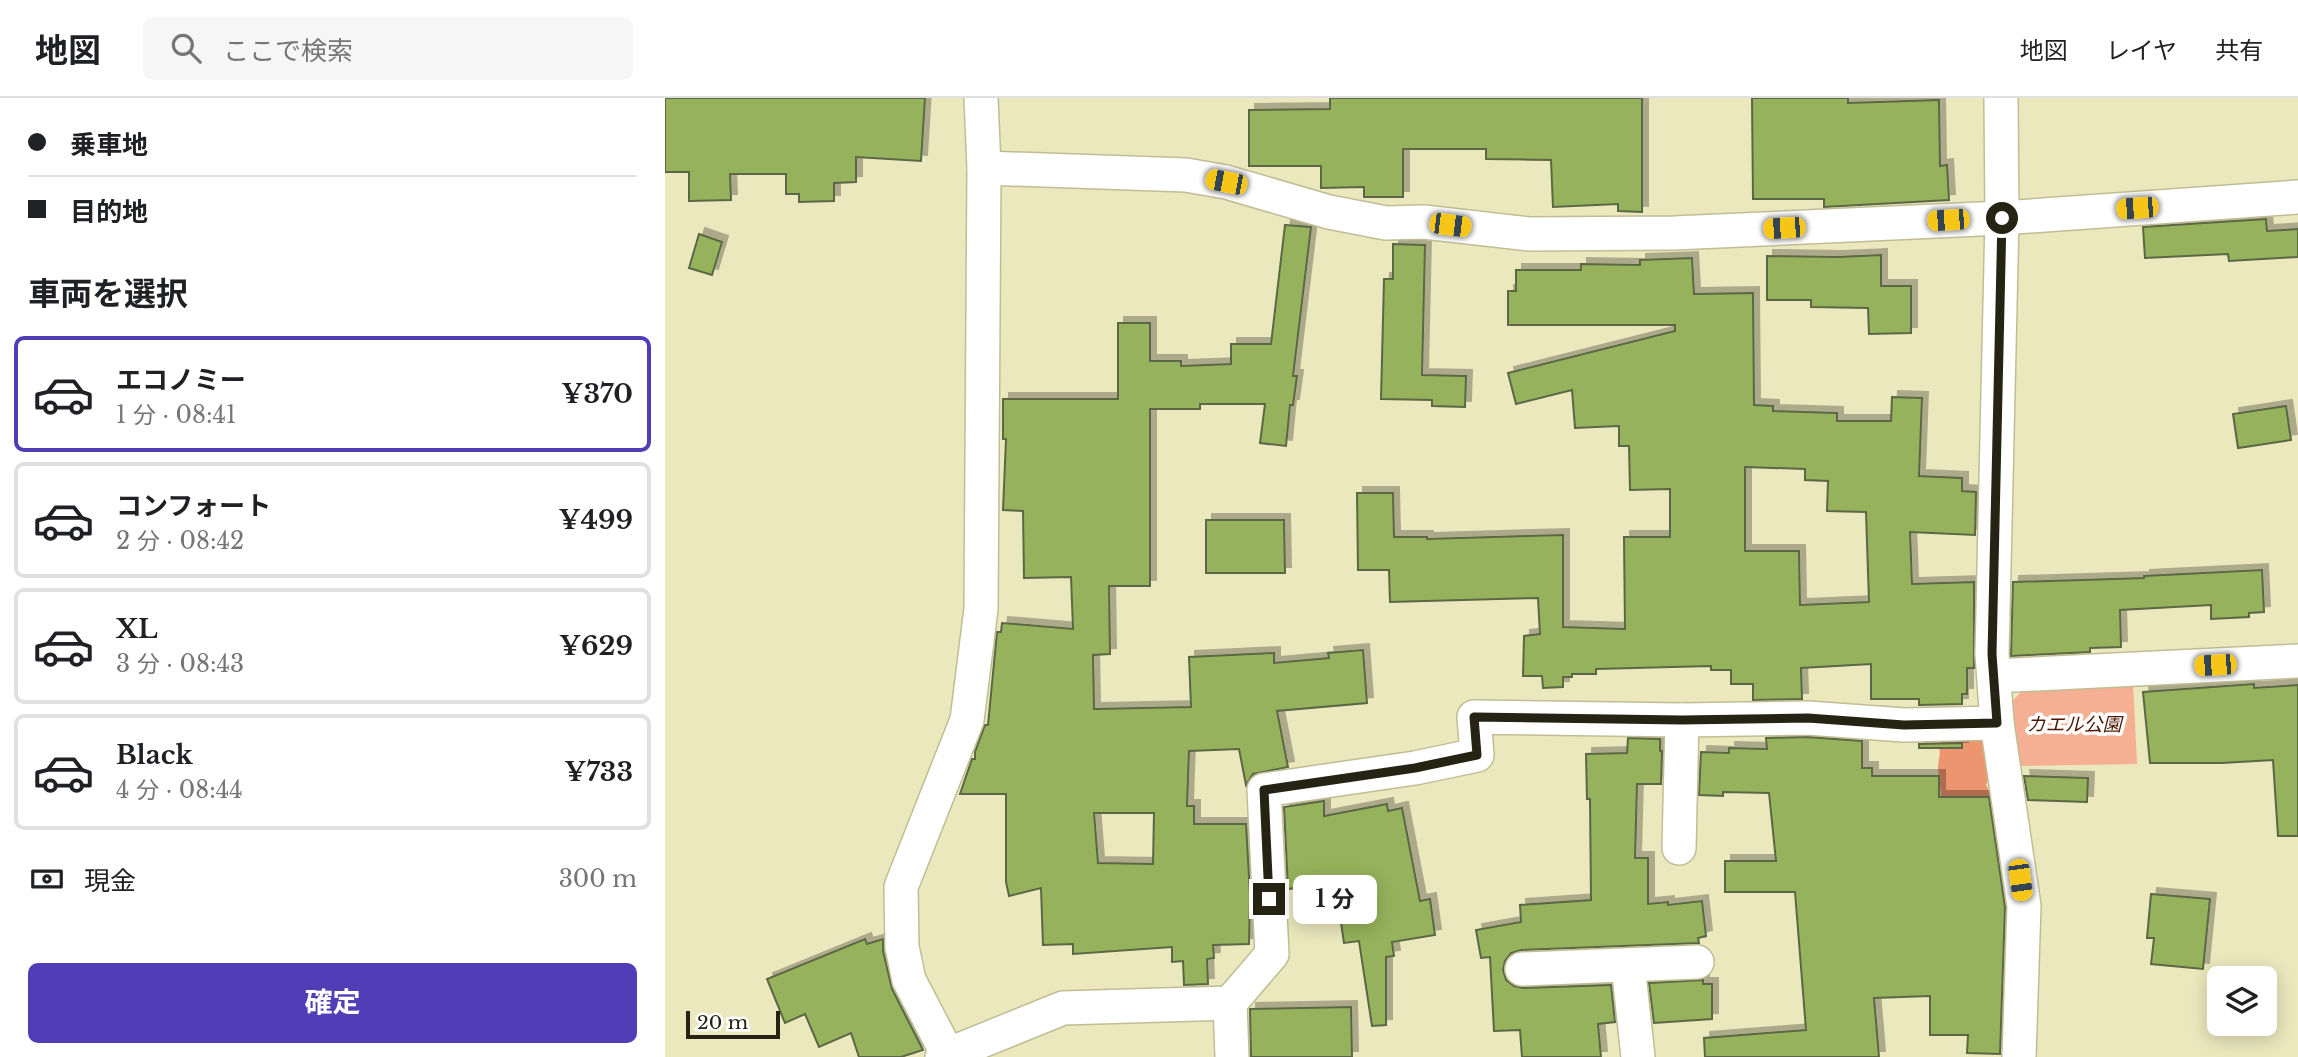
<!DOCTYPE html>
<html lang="ja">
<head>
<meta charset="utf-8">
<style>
	:root { --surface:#fff; --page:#f6f6f6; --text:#202124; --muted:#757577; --line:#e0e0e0; --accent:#513eb6 }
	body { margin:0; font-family:"Libre Baskerville","Noto Sans JP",serif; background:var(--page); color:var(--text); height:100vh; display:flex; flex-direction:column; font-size:26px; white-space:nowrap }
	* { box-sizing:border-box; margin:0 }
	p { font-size:23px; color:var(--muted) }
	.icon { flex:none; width:38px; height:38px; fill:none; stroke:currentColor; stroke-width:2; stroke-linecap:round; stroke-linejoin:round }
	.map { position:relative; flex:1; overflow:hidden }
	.sheet { display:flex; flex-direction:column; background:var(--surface); width:665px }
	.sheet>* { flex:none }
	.guide { display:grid; align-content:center; height:154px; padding:0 28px; background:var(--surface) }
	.buttons { position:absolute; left:1542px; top:868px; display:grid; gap:14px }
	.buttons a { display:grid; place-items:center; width:70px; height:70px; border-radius:10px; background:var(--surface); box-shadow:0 4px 18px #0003; font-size:35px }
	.scale { position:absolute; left:21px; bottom:18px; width:94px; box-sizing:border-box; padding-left:7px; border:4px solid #252414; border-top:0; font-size:19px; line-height:24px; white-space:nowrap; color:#252414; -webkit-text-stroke:5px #fff; paint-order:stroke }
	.end { position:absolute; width:32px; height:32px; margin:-16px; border:9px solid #252414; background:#fff; box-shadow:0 0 0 4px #fff }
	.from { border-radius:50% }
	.bubble { position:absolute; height:49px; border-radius:10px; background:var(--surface); box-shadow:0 4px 18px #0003; font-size:23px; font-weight:700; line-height:49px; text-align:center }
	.car { position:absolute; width:21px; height:42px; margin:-21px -10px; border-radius:9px; box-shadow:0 0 5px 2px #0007; background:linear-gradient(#f5c518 24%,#345 0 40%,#f5c518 0 76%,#345 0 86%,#f5c518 0) }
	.guide b { display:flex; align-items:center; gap:24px; height:66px; font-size:26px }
	.guide b+b { border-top:2px solid var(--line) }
	.guide i { width:18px; height:18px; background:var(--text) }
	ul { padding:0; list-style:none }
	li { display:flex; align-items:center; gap:21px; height:116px; margin:0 14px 10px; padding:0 14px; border:4px solid var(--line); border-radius:10px }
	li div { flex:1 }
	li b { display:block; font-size:26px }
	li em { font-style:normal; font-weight:700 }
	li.selected { border-color:var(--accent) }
	li>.icon { width:63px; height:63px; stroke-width:1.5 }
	h2 { padding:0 28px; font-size:32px; line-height:84px }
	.pay { display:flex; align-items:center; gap:18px; height:77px; padding:0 28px; font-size:26px }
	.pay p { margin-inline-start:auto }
	.action { display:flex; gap:14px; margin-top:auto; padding:14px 28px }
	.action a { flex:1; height:80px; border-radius:10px; background:var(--accent); color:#fff; font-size:28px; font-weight:700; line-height:80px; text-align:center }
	header { display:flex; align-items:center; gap:42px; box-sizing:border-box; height:98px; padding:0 35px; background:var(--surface); border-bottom:2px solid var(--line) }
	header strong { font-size:33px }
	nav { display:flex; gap:38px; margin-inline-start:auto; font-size:24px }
	.search { width:490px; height:63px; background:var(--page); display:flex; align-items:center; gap:18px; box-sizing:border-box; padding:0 24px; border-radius:10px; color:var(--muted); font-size:26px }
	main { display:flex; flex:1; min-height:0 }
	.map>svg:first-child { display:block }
</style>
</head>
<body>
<header>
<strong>地図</strong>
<div class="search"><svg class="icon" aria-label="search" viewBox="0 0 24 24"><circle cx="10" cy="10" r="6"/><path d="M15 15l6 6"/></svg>ここで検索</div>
<nav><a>地図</a><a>レイヤ</a><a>共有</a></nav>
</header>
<main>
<section class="sheet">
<div class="guide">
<b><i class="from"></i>乗車地</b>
<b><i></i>目的地</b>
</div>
<h2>車両を選択</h2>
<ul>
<li class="selected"><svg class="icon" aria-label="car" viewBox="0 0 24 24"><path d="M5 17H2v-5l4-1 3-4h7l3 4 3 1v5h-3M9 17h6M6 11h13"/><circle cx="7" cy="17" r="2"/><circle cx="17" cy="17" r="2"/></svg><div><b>エコノミー</b><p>1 分 · 08:41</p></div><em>¥370</em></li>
<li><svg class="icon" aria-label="car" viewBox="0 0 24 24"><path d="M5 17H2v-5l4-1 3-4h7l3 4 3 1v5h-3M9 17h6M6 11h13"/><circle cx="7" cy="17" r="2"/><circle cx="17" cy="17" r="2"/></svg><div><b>コンフォート</b><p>2 分 · 08:42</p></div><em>¥499</em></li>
<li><svg class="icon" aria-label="car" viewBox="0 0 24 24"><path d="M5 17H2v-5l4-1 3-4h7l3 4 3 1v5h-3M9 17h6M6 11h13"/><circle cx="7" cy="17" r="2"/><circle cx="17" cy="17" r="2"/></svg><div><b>XL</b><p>3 分 · 08:43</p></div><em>¥629</em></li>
<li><svg class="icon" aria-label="car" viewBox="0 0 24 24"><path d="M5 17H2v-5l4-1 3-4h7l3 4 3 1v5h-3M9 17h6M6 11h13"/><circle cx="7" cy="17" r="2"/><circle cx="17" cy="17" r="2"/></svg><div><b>Black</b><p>4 分 · 08:44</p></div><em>¥733</em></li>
</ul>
<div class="pay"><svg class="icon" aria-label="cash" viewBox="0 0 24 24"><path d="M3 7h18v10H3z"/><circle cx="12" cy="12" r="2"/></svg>現金<p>300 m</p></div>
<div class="action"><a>確定</a></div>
</section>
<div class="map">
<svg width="1633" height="959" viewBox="0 0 1633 959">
	<defs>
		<filter id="shadow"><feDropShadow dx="6" dy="-6" stdDeviation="0" flood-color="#0004"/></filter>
	</defs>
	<rect width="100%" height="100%" fill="#ebe8be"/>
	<polygon fill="#f5af92" points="1468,583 1472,666 1347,668 1347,603 1364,586"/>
	<path fill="#ed956f" d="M1318,630L1327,673L1321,687L1331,706L1322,724L1276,701C1276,690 1274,681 1273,671C1273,662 1276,659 1274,647L1281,640Z"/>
	<g fill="#96b25b" stroke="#5b6744" stroke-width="2" fill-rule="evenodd" filter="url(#shadow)">
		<polygon points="0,0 260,0 256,63 191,59 191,84 169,85 169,103 134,104 134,96 121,96 121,76 65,76 66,102 24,103 24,74 0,74"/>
		<polygon points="665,0 977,0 977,114 953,113 953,106 888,109 886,62 821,61 821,51 738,51 738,99 699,99 699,89 656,90 656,68 584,68 584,12 665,11"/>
		<polygon points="1087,0 1183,0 1183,5 1274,2 1275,68 1282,67 1284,102 1159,109 1159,101 1088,101"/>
		<polygon points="1601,121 1602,133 1633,131 1633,159 1564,163 1563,156 1480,160 1478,129"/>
		<path d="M620,127L646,129L628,278H632L628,307H625L621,348L595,345L600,306H535V311H485V488H444L445,556L428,557L429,611L526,609L524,559L609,555V565L664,560L663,555L698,552L702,605L612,613L623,669L588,676L581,687L574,651L524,653L522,708H529V726H581L585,797L584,846L548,847L549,860L542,861L543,886L519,887L518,863L507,864V849L408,856V846L378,847L376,790L344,798L341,784V696H295L307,661H310V654L320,627H323L332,534H336L337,525L408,531L406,479L359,480L358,413L338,412L341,341H338V301H453V225H485V263H516V268L566,266V246H606ZM429,715H489L488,766L433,765Z"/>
		<polygon points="34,136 57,144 47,177 24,170"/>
		<polygon points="728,146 760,147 757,277 801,278 800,309 767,308 767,302 716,301 719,181 728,181"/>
		<polygon points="1216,157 1216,188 1246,188 1246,235 1204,236 1203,210 1146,209 1146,202 1102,202 1102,158 1173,159"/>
		<path d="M1027,160L1029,196L1088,195L1089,307L1108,308V313L1172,315V323H1226L1227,299L1257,300L1254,378L1297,380V393L1311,394L1310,437L1245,434L1247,486L1309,484V570H1302V596H1297V606L1254,607V601H1206V566L1136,570L1137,601L1088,602V586H1066V572H1046V568L931,571V576H907V579H898V589L878,590L877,578H858L859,538L875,536L873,500L725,504L724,472H693L692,395H728L729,439H762V441L898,437V529L960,531L959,439H1005V391L965,392L964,348H954V328L910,330L907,292L851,306L843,275L1010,233V227H843V193H851V172H916V166L975,167V162ZM1080,369L1140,371V382L1163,383L1162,413L1201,414L1204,504L1135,507L1134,453H1080Z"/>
		<polygon points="1621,308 1626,342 1573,350 1568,316"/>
		<polygon points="541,422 619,422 620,475 541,475"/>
		<polygon points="1597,472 1599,514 1584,515 1584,519 1546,521 1546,507 1455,512 1456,549 1425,550 1425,554 1346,558 1348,484 1479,480 1479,478"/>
		<polygon points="1589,586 1589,590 1633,587 1633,738 1613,738 1608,662 1557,665 1485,665 1478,594"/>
		<polygon points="1142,639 1197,643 1197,670 1207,670 1207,678 1274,678 1274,699 1324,699 1340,809 1335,956 1302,955 1303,937 1265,937 1265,898 1209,900 1214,959 1040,959 1039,940 1141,932 1130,794 1060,794 1060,763 1111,763 1104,695 1058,694 1058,698 1034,697 1036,654 1064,655 1064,650 1102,651 1101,640"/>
		<polygon points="963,640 995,641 995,653 997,653 996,686 972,686 970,760 983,760 983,806 1003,804 1003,807 1037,803 1041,838 1033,840 1034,845 856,852 846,855 840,863 838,872 841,882 849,888 858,890 946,887 950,924 933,926 936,959 857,959 855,932 829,933 825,859 816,860 811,832 856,824 855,807 926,802 925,701 922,701 921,656 962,655"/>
		<polygon points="1297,645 1297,650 1254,650 1254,646"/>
		<polygon points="1359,678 1423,680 1422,704 1363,702"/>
		<polygon points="659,703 659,718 722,706 723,713 737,710 755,803 765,801 770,837 727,844 729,858 721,859 721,927 707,928 694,843 679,845 670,784 623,791 619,709"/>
		<polygon points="1486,796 1545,801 1538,871 1486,866 1489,840 1482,840"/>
		<polygon points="200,841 202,846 218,841 218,853 227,891 258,952 236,959 194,959 186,935 154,949 140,916 120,925 102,881"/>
		<polygon points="1038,882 1038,886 1047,886 1047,921 989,925 984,885"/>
		<polygon points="686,909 687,959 586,959 585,911"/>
	</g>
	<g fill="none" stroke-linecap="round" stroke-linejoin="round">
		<g stroke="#c0bd95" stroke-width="36">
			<g id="minor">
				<polyline points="1336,0 1337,120 1327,556 1332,625 1359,808 1354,959"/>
				<polyline points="319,70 521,77 561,84 664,114 721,125 759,124 864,136 1009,135 1337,120 1633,99"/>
				<polyline points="1329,578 1633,563"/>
				<polyline points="1014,750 1017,622"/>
				<polyline points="963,867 973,959"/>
				<polyline points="857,871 1032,864"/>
				<polyline points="277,959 398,910 565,905"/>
				<polyline points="284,959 244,882 237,849 236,789 302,622 316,511 319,70 316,0"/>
				<polyline points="567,959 565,905 607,856 599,692 750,670 812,657 809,619 1017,622 1143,620 1239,627 1332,625"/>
			</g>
		</g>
		<use href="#minor" stroke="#fff" stroke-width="33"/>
	</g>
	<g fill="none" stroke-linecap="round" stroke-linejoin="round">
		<polyline stroke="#252414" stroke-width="9" points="604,801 599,692 750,670 812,657 809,619 1017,622 1143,620 1239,627 1332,625 1327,556 1337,120"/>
	</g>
	<g text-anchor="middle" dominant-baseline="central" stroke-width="7" stroke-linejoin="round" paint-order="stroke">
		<g font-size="19" font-style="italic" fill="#4d1700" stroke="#fff">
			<text x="1409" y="626">カエル公園</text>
		</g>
	</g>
</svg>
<div class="buttons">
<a><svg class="icon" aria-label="layers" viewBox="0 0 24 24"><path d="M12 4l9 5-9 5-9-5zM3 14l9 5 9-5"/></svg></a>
</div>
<div class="scale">20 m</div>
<i class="end from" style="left:1337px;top:120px"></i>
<i class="end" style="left:604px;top:801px"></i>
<div class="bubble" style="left:628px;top:777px;width:84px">1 分</div>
<i class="car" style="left:561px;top:84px;rotate:281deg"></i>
<i class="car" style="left:1472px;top:110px;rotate:266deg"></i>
<i class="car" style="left:1283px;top:122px;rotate:267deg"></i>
<i class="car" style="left:785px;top:127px;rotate:97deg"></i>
<i class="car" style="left:1119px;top:130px;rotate:267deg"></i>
<i class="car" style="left:1550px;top:567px;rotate:267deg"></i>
<i class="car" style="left:1355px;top:782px;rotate:172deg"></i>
</div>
</main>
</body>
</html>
